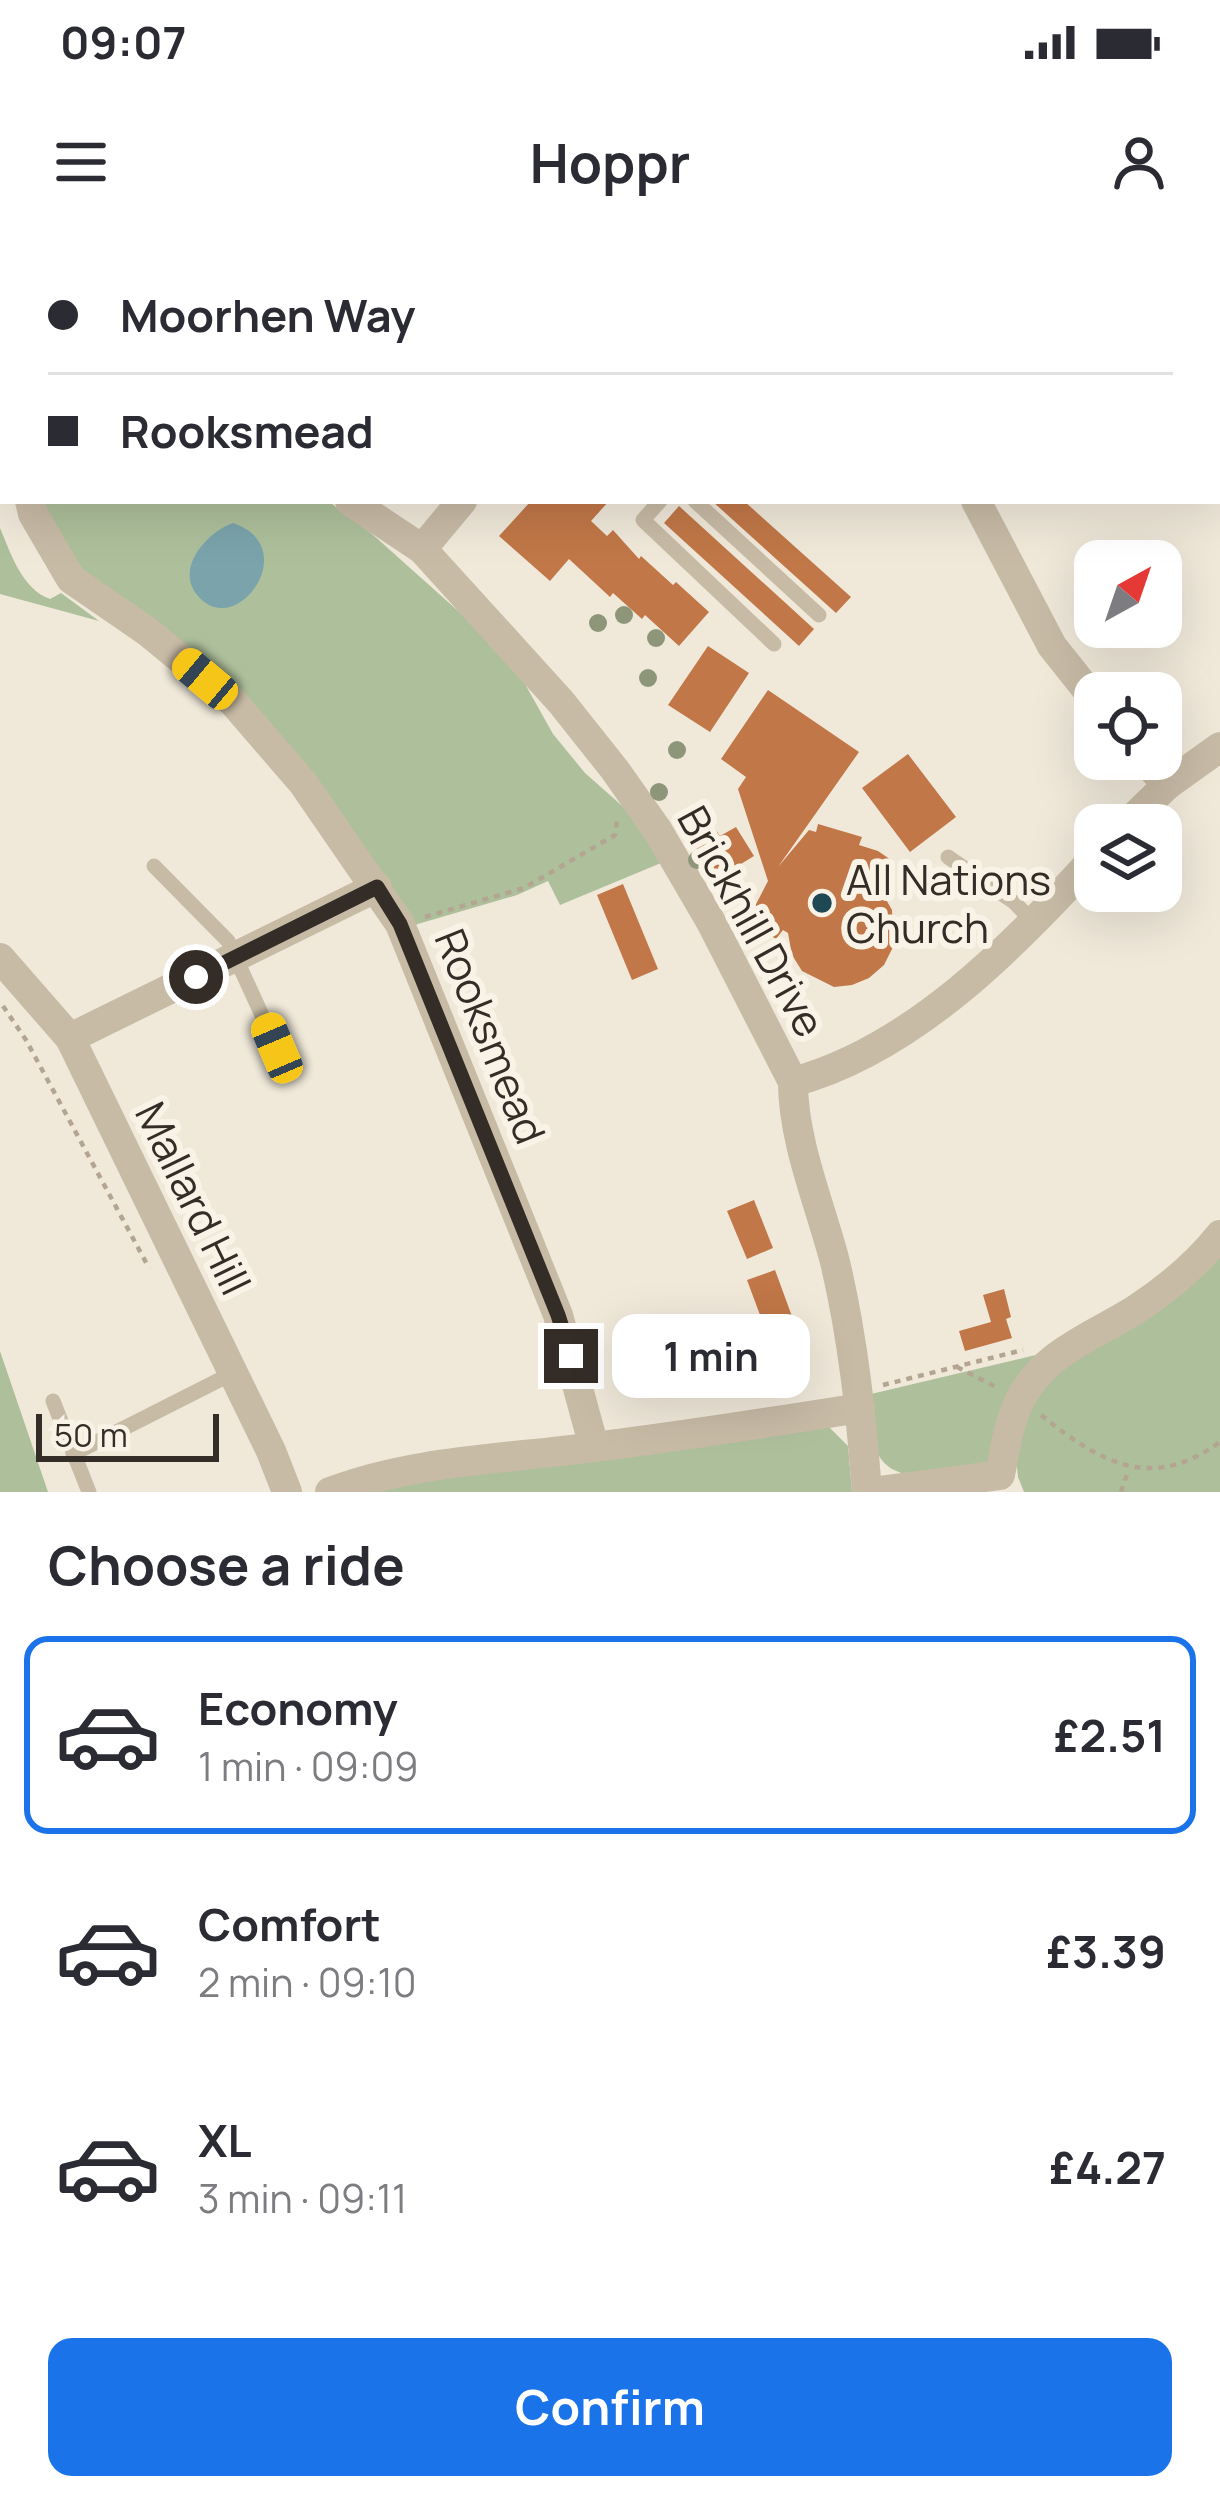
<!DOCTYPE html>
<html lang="en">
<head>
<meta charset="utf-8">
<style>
	:root { --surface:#fff; --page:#f2f2f3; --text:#2b2b33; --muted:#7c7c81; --line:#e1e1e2; --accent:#1a73e8 }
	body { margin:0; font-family:Manrope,sans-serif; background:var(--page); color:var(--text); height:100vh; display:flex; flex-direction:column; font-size:45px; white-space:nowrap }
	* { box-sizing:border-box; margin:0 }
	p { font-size:39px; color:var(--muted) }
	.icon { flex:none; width:66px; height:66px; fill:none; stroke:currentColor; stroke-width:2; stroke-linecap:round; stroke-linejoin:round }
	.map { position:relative; height:1252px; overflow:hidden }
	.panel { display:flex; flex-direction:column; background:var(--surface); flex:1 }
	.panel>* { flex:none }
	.hud { position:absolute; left:0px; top:0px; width:1221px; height:264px; box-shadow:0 12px 48px #0002; display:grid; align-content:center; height:264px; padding:0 48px; background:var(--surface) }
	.needle { width:78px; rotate:40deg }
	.tools { position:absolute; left:1074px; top:300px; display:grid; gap:24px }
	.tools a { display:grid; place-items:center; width:108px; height:108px; border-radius:24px; background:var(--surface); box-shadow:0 12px 48px #0002; font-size:60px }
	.scale { position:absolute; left:36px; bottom:30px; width:183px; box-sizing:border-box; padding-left:12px; border:6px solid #342d27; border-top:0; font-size:33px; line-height:42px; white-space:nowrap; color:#342d27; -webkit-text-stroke:9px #f8f3e6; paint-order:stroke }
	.end { position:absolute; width:54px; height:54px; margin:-27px; border:15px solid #342d27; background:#fff; box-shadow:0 0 0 6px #fff }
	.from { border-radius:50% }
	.bubble { position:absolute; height:84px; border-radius:24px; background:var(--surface); box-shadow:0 12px 48px #0002; font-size:39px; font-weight:700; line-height:84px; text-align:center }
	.car { position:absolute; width:36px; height:72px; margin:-36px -18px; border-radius:15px; box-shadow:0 0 9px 3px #0007; background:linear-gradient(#f5c518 24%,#345 0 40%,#f5c518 0 76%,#345 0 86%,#f5c518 0) }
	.hud b { display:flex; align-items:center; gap:42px; height:114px; font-size:45px }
	.hud b+b { border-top:3px solid var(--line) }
	.hud i { width:30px; height:30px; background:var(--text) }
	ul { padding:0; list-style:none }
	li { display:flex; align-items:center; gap:36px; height:198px; margin:0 24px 18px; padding:0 24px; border:6px solid transparent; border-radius:24px }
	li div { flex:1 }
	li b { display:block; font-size:45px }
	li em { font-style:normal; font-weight:700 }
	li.active { border-color:var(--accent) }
	li>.icon { width:108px; height:108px; stroke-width:1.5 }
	h2 { padding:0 48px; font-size:54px; line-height:144px }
	.button { display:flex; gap:24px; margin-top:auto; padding:24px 48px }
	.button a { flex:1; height:138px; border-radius:24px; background:var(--accent); color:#fff; font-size:48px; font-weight:700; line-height:138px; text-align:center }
	.status { display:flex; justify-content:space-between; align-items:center; height:84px; padding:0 60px; background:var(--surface); direction:ltr }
	.status svg { height:33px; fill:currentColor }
	header { display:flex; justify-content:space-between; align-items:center; height:156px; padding:0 48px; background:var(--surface); font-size:54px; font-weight:700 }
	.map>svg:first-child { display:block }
</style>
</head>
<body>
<div class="status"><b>09:07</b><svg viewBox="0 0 49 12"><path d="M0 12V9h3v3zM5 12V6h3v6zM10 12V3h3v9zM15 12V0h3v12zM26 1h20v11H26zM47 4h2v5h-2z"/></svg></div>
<header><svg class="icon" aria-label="menu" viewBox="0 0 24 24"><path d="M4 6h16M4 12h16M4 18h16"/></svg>Hoppr<svg class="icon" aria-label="person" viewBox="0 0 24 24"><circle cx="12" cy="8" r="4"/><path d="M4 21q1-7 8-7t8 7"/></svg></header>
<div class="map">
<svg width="1220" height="1252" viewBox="0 0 1220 1252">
	<rect width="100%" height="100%" fill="#f0e9da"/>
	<g fill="#adbf9b">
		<polygon points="40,261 328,261 372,294 466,378 520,435 553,494 585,533 628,571 661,623 560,665 548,641 517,655 411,686 316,542 77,330"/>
		<path d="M0,288C11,314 22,349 50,359L61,353L99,381L0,354Z"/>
		<polygon points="1220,1006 1220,1252 1024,1252 1018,1237 1015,1204 1034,1153"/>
		<polygon points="0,1111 48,1252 0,1252"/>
		<path d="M1040,1114L986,1226C953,1231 895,1251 877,1212C870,1197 873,1171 871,1154Z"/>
		<polygon points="828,1186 848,1206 852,1252 349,1252"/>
	</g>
	<path fill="#7aa3ac" d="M233,283C304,307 236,401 198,356C174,329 207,292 233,283Z"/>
	<g fill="#c17747">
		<polygon points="531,261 609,261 591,281 607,296 613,290 639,319 641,316 673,345 676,342 709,372 679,406 645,375 642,379 613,353 610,357 569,319 550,341 499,296"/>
		<polygon points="712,261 744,261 851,357 836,373"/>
		<polygon points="679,266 814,389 799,406 664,283"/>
		<polygon points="708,406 749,433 710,492 668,465"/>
		<polygon points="768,450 859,512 778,627 809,590 816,592 818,584 862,597 859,605 878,611 894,622 884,656 892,670 893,707 884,725 869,738 852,745 834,747 802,731 792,715 788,693 783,690 776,699 761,689 767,679 753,670 768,641 738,549 746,537 721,519"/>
		<polygon points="908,514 956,577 910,612 862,548"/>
		<polygon points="713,586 720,596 736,587 754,616 736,627 739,632 718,644 691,599"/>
		<polygon points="623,644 658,729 632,740 597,655"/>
		<polygon points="754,960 773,1008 747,1019 727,971"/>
		<polygon points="775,1030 808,1120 754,1140 743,1112 770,1102 747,1040"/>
		<polygon points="1004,1049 1011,1077 1006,1079 1012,1098 965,1111 959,1091 991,1082 983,1055"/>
	</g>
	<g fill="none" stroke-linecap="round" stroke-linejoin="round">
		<g stroke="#b3a591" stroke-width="4.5" stroke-dasharray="6 6" stroke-linecap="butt">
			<polyline points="425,677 524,648 615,595 617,581"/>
			<polyline points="3,766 26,800 149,1028"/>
			<polyline points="957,1127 996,1147"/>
			<polyline points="883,1145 1023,1110"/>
			<path d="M1041,1175C1101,1223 1151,1252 1220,1202"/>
			<polyline points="1121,1252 1128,1231"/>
		</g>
		<g stroke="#c8bba6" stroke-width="15">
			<polyline points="660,261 643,280 774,404"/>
			<polyline points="695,261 819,375"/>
			<polyline points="948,617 1014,662 1035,684"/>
			<polyline points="154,626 228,701 277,808"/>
			<polyline points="53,1161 89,1252"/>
			<polyline points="73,1214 233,1133"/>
		</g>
		<g stroke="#c8bba6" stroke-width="30">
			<polyline points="513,0 517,3"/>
			<polyline points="663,3 665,0"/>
			<polyline points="30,261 33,274 71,339 148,392 233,462 303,543 400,684 558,1075 594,1207"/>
			<polyline points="976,261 1052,406 1095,460"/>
			<polyline points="422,309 462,261"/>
			<polyline points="1144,519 1167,545"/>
			<polyline points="0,718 70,798 271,1211 287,1252"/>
			<polyline points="70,798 377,647"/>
			<path d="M330,1252C414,1220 506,1219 594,1207C683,1196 772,1182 860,1168"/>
			<path d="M871,1252L1000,1235C1005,1210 1008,1185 1019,1162C1042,1113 1092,1097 1135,1070C1167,1049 1196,1025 1220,995"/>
		</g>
		<g stroke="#c8bba6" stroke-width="30">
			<polyline points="0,68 3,70"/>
			<path d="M350,261L422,309L561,462L615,530L658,591L711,682L793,842C793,902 820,964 835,1022C853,1098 861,1174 867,1252"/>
			<polyline points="1126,585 1167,545 1220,507"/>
			<path d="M793,842C912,810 1014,706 1095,617"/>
		</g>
	</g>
	<g fill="#8e967a">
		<circle cx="624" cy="375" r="9"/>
		<circle cx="598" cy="383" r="9"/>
		<circle cx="656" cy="398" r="9"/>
		<circle cx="648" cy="438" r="9"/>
		<circle cx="677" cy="510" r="9"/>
		<circle cx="659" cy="552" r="9"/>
		<circle cx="697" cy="620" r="9"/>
		<circle cx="787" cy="755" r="9"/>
	</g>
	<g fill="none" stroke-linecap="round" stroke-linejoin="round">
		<polyline stroke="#342d27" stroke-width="15" points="196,737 377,647 400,684 558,1075 571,1116"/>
	</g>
	<circle fill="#1e4854" stroke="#f8f3e6" stroke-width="4.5" cx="822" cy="663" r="12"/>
	<g text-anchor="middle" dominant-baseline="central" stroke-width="12" stroke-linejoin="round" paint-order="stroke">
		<g font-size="42" fill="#342d27" stroke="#f8f3e6" text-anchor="start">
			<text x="846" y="639">All Nations<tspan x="846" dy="48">Church</tspan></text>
		</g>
		<g font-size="42" fill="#342d27" stroke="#f8f3e6">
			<text transform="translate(752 681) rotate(61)">Brickhill Drive</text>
			<text transform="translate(491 796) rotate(68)">Rooksmead</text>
			<text transform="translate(194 958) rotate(64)">Mallard Hill</text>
		</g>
	</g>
</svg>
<div class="tools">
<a><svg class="needle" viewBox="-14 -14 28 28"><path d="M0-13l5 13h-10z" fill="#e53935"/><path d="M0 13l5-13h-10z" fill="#7c7c81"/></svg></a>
<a><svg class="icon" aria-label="locate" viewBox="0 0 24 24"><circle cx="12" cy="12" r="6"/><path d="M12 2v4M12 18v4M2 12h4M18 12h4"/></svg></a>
<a><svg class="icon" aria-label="layers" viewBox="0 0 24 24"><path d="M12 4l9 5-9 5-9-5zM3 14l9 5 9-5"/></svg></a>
</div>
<div class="scale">50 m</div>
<i class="end from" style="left:196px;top:737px"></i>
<i class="end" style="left:571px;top:1116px"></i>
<div class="bubble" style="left:612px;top:1074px;width:198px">1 min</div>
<i class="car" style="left:205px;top:439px;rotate:310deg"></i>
<i class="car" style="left:277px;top:808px;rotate:337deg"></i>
<div class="hud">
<b><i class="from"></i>Moorhen Way</b>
<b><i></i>Rooksmead</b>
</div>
</div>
<section class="panel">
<h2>Choose a ride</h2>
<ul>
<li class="active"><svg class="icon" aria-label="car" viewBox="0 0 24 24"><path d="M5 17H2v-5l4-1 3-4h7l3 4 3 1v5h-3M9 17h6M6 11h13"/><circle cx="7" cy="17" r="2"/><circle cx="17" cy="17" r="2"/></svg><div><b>Economy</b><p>1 min · 09:09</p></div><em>£2.51</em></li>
<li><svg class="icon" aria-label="car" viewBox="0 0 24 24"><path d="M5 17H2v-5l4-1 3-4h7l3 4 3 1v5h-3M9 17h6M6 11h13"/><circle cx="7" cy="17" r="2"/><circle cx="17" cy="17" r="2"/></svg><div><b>Comfort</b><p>2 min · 09:10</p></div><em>£3.39</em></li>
<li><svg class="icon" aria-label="car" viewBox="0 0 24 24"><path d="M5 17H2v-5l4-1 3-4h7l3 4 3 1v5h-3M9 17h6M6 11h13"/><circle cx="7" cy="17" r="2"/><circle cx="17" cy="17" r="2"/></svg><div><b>XL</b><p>3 min · 09:11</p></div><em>£4.27</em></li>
</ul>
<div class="button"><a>Confirm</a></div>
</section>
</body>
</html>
